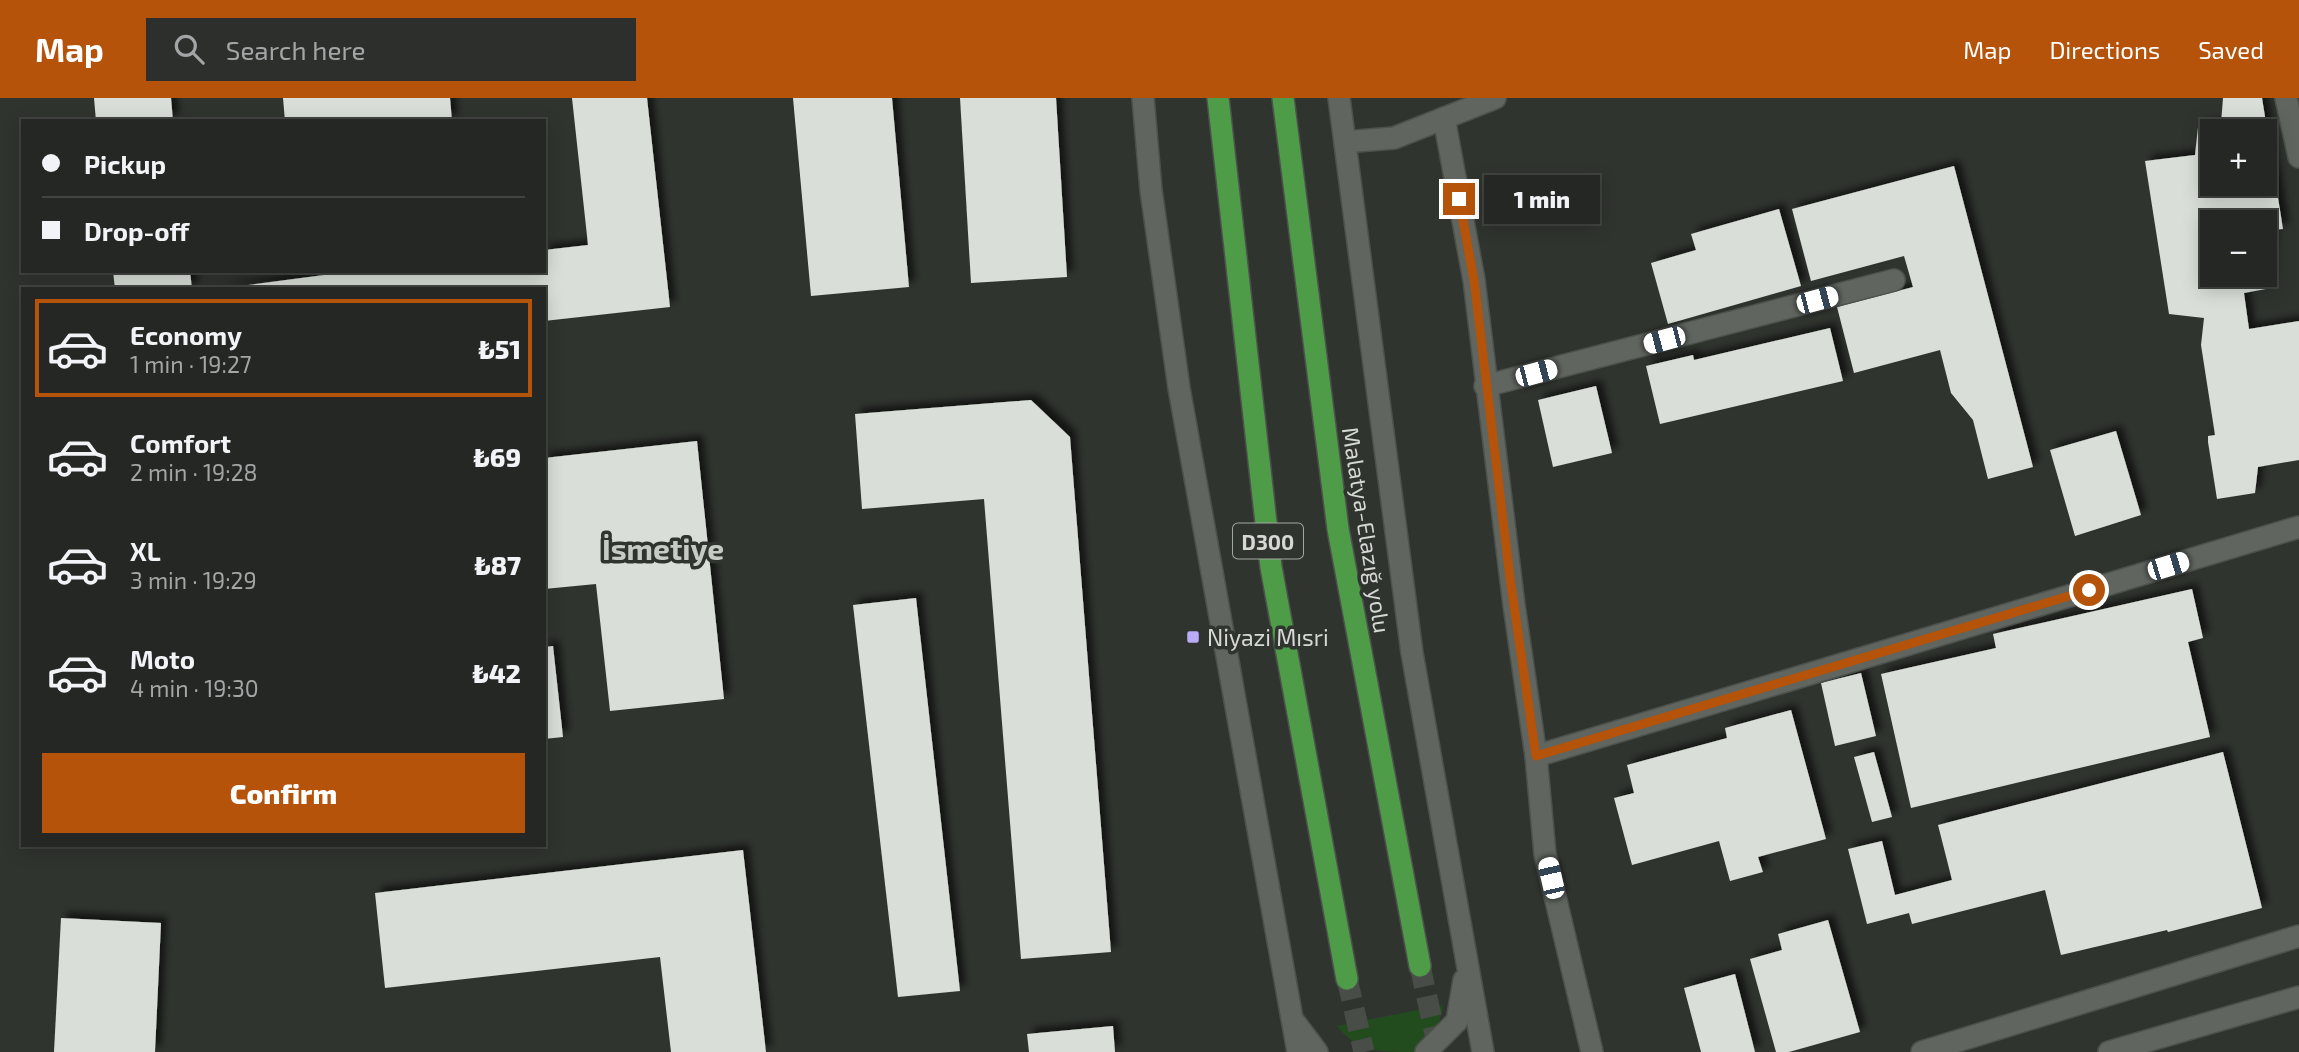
<!DOCTYPE html>
<html lang="en">
<head>
<meta charset="utf-8">
<style>
	:root { --surface:#242723; --page:#2c2f2b; --text:#f1f3f6; --muted:#a3a5a6; --line:#414441; --accent:#b45309 }
	body { margin:0; font-family:"Exo 2",sans-serif; background:var(--page); color:var(--text); height:100vh; display:flex; flex-direction:column; font-size:26px; white-space:nowrap }
	* { box-sizing:border-box; margin:0 }
	p { font-size:23px; color:var(--muted) }
	.icon { flex:none; width:38px; height:38px; fill:none; stroke:currentColor; stroke-width:2; stroke-linecap:round; stroke-linejoin:round }
	.map { position:relative; flex:1; overflow:hidden }
	.sheet { position:absolute; left:21px; top:189px; width:525px; height:560px; display:flex; flex-direction:column; background:var(--surface); border-radius:0px; box-shadow:0 4px 18px #0003,0 0 0 2px var(--line) }
	.sheet>* { flex:none }
	.guide { position:absolute; left:21px; top:21px; width:525px; height:154px; border-radius:0px; box-shadow:0 4px 18px #0003,0 0 0 2px var(--line); display:grid; align-content:center; height:154px; padding:0 21px; background:var(--surface) }
	.buttons { position:absolute; left:2200px; top:21px; display:grid; gap:14px }
	.buttons a { display:grid; place-items:center; width:77px; height:77px; border-radius:0px; background:var(--surface); box-shadow:0 4px 18px #0003,0 0 0 2px var(--line); font-size:35px }
	.end { position:absolute; width:32px; height:32px; margin:-16px; border:9px solid #b45309; background:#fff; box-shadow:0 0 0 4px #fff }
	.from { border-radius:50% }
	.bubble { position:absolute; height:49px; border-radius:0px; background:var(--surface); box-shadow:0 4px 18px #0003,0 0 0 2px var(--line); font-size:23px; font-weight:800; line-height:49px; text-align:center }
	.car { position:absolute; width:21px; height:42px; margin:-21px -10px; border-radius:9px; box-shadow:0 0 5px 2px #0007; background:linear-gradient(#fff 24%,#345 0 40%,#fff 0 76%,#345 0 86%,#fff 0) }
	.guide b { display:flex; align-items:center; gap:24px; height:66px; font-size:26px }
	.guide b+b { border-top:2px solid var(--line) }
	.guide i { width:18px; height:18px; background:var(--text) }
	ul { padding:12px 0 0; list-style:none }
	li { display:flex; align-items:center; gap:21px; height:98px; margin:0 14px 10px; padding:0 7px; border:4px solid transparent; border-radius:0px }
	li div { flex:1 }
	li b { display:block; font-size:26px }
	li em { font-style:normal; font-weight:800 }
	li.selected { border-color:var(--accent) }
	li>.icon { width:63px; height:63px; stroke-width:1.5 }
	.button { display:flex; gap:14px; margin-top:auto; padding:14px 21px }
	.button a { flex:1; height:80px; border-radius:0px; background:var(--accent); color:#fff; font-size:28px; font-weight:800; line-height:80px; text-align:center }
	header { display:flex; align-items:center; gap:42px; box-sizing:border-box; height:98px; padding:0 35px; background:var(--accent); color:#fff }
	header strong { font-size:33px }
	nav { display:flex; gap:38px; margin-inline-start:auto; font-size:24px }
	.search { width:490px; height:63px; background:var(--page); display:flex; align-items:center; gap:18px; box-sizing:border-box; padding:0 24px; border-radius:0px; color:var(--muted); font-size:26px }
	.map>svg:first-child { display:block }
</style>
</head>
<body>
<header>
<strong>Map</strong>
<div class="search"><svg class="icon" aria-label="search" viewBox="0 0 24 24"><circle cx="10" cy="10" r="6"/><path d="M15 15l6 6"/></svg>Search here</div>
<nav><a>Map</a><a>Directions</a><a>Saved</a></nav>
</header>
<div class="map">
<svg width="2299" height="954" viewBox="0 0 2299 954">
	<defs>
		<filter id="shadow"><feDropShadow dx="6" dy="-6" stdDeviation="3.5" flood-color="#0009"/></filter>
	</defs>
	<rect width="100%" height="100%" fill="#30342f"/>
	<path fill="#224c1e" d="M1443,907C1440,927 1433,944 1414,954C1379,954 1357,954 1337,928Z"/>
	<g fill="#d9ded8" fill-rule="evenodd" filter="url(#shadow)">
		<polygon points="94,0 171,0 173,23 96,23"/>
		<polygon points="283,0 450,0 452,23 285,23"/>
		<polygon points="572,0 647,0 670,209 544,223 544,191 217,191 355,173 544,173 544,152 588,147"/>
		<polygon points="793,0 892,0 909,189 811,198"/>
		<polygon points="960,0 1056,0 1067,179 971,185"/>
		<path d="M2223,0H2262L2283,131L2272,132L2266,191L2244,195L2249,231L2299,223V362L2258,369L2255,395L2217,401L2208,344V338L2215,337L2201,247L2204,220L2169,216L2145,63L2195,57L2198,29L2221,26ZM2212,33H2264V86H2212ZM2212,124H2264V177H2212Z"/>
		<polygon points="1954,68 2033,369 1988,381 1973,322 1951,295 1940,252 1854,275 1837,209 1913,189 1904,158 1811,183 1792,111"/>
		<polygon points="1779,111 1801,188 1668,226 1651,165 1696,152 1691,136"/>
		<polygon points="113,173 190,173 192,191 115,191"/>
		<polygon points="1830,230 1843,283 1660,326 1646,268 1693,257 1694,262"/>
		<polygon points="1596,288 1612,355 1553,369 1538,302"/>
		<polygon points="1031,302 1070,339 1111,854 1021,861 984,401 862,411 855,316"/>
		<polygon points="2116,333 2141,417 2075,438 2050,352"/>
		<polygon points="697,343 724,601 610,613 596,486 544,491 544,360"/>
		<polygon points="2192,491 2203,540 2188,544 2210,639 1911,710 1881,576 1996,550 1993,536"/>
		<polygon points="916,500 960,893 898,899 853,507"/>
		<polygon points="553,548 563,639 544,641 544,549"/>
		<polygon points="1861,575 1876,638 1835,648 1821,585"/>
		<polygon points="1791,612 1826,741 1758,759 1763,774 1730,783 1719,743 1632,767 1614,700 1634,695 1627,667 1727,640 1725,630"/>
		<polygon points="1874,654 1892,719 1872,724 1854,659"/>
		<polygon points="2223,654 2262,810 2168,834 2167,832 2061,857 2045,792 1912,826 1909,815 1867,826 1848,751 1882,743 1895,797 1952,782 1938,727"/>
		<polygon points="743,752 766,954 671,954 660,859 385,890 375,795"/>
		<polygon points="61,820 161,825 155,954 54,954"/>
		<polygon points="1828,822 1860,934 1789,954 1776,954 1750,861 1782,852 1778,836"/>
		<polygon points="1735,876 1755,954 1701,954 1684,890"/>
		<polygon points="1113,928 1115,954 1029,954 1027,936"/>
	</g>
	<g fill="none" stroke-linecap="round" stroke-linejoin="round">
		<g stroke="#494d48" stroke-width="21" stroke-dasharray="21 10" stroke-linecap="butt">
			<polyline points="1420,868 1439,954"/>
			<polyline points="1347,881 1364,954"/>
		</g>
		<g stroke="#4d514c" stroke-width="24">
			<g id="street">
				<polyline points="1444,20 1474,182 1514,507 1536,658 1545,756 1592,954"/>
				<polyline points="1345,44 1394,40 1495,0"/>
				<polyline points="1485,288 1894,182"/>
				<polyline points="1536,658 2299,429"/>
			</g>
		</g>
		<g stroke="#4d514c" stroke-width="24">
			<g id="secondary">
				<polyline points="1143,0 1151,92 1179,290 1298,954"/>
				<polyline points="1339,0 1412,555 1483,954"/>
				<polyline points="2286,0 2299,59"/>
				<polyline points="1296,926 1317,954"/>
				<polyline points="1426,954 1457,923 1464,882"/>
				<polyline points="1922,954 2299,838"/>
				<polyline points="2109,954 2299,899"/>
			</g>
		</g>
		<g stroke="#4d514c" stroke-width="24">
			<g id="highway">
				<polyline points="1218,0 1271,469 1347,881"/>
				<polyline points="1283,0 1338,431 1420,868"/>
			</g>
		</g>
		<use href="#street" stroke="#60655f" stroke-width="21"/>
		<use href="#secondary" stroke="#60655f" stroke-width="21"/>
		<use href="#highway" stroke="#4e9b48" stroke-width="21"/>
	</g>
	<g fill="none" stroke-linecap="round" stroke-linejoin="round">
		<polyline stroke="#b45309" stroke-width="9" points="1459,101 1474,182 1510,480 1536,658 2089,492"/>
	</g>
	<rect fill="#b9abf7" stroke="#30342f" stroke-width="2.5" x="1186" y="532" width="14" height="14" rx="3.5"/>
	<g text-anchor="middle" dominant-baseline="central" stroke-width="7" stroke-linejoin="round" paint-order="stroke">
		<rect fill="#30342f" stroke="#a4a7a3" stroke-width="2" x="1233" y="425.5" width="70" height="35" rx="5"/>
		<g font-size="21" font-weight="bold" fill="#d6d8d5">
			<text x="1268" y="443">D300</text>
		</g>
		<g font-size="23" fill="#d6d8d5" stroke="#30342f">
			<text transform="translate(1367 432) rotate(81)">Malatya-Elazığ yolu</text>
		</g>
		<g font-size="23" fill="#d6d8d5" stroke="#30342f" text-anchor="start">
			<text x="1207" y="539">Niyazi Mısri</text>
		</g>
		<g font-size="30" font-weight="bold" fill="#c6cbc5" stroke="#30342f">
			<text x="663" y="450">İsmetiye</text>
		</g>
	</g>
</svg>
<div class="buttons">
<a>+</a>
<a>−</a>
</div>
<i class="end from" style="left:2089px;top:492px"></i>
<i class="end" style="left:1459px;top:101px"></i>
<div class="bubble" style="left:1484px;top:77px;width:116px">1 min</div>
<i class="car" style="left:1817px;top:202px;rotate:75deg"></i>
<i class="car" style="left:1664px;top:242px;rotate:255deg"></i>
<i class="car" style="left:1536px;top:275px;rotate:75deg"></i>
<i class="car" style="left:2168px;top:468px;rotate:73deg"></i>
<i class="car" style="left:1551px;top:780px;rotate:347deg"></i>
<div class="guide">
<b><i class="from"></i>Pickup</b>
<b><i></i>Drop-off</b>
</div>
<section class="sheet">
<ul>
<li class="selected"><svg class="icon" aria-label="car" viewBox="0 0 24 24"><path d="M5 17H2v-5l4-1 3-4h7l3 4 3 1v5h-3M9 17h6M6 11h13"/><circle cx="7" cy="17" r="2"/><circle cx="17" cy="17" r="2"/></svg><div><b>Economy</b><p>1 min · 19:27</p></div><em>₺51</em></li>
<li><svg class="icon" aria-label="car" viewBox="0 0 24 24"><path d="M5 17H2v-5l4-1 3-4h7l3 4 3 1v5h-3M9 17h6M6 11h13"/><circle cx="7" cy="17" r="2"/><circle cx="17" cy="17" r="2"/></svg><div><b>Comfort</b><p>2 min · 19:28</p></div><em>₺69</em></li>
<li><svg class="icon" aria-label="car" viewBox="0 0 24 24"><path d="M5 17H2v-5l4-1 3-4h7l3 4 3 1v5h-3M9 17h6M6 11h13"/><circle cx="7" cy="17" r="2"/><circle cx="17" cy="17" r="2"/></svg><div><b>XL</b><p>3 min · 19:29</p></div><em>₺87</em></li>
<li><svg class="icon" aria-label="car" viewBox="0 0 24 24"><path d="M5 17H2v-5l4-1 3-4h7l3 4 3 1v5h-3M9 17h6M6 11h13"/><circle cx="7" cy="17" r="2"/><circle cx="17" cy="17" r="2"/></svg><div><b>Moto</b><p>4 min · 19:30</p></div><em>₺42</em></li>
</ul>
<div class="button"><a>Confirm</a></div>
</section>
</div>
</body>
</html>
